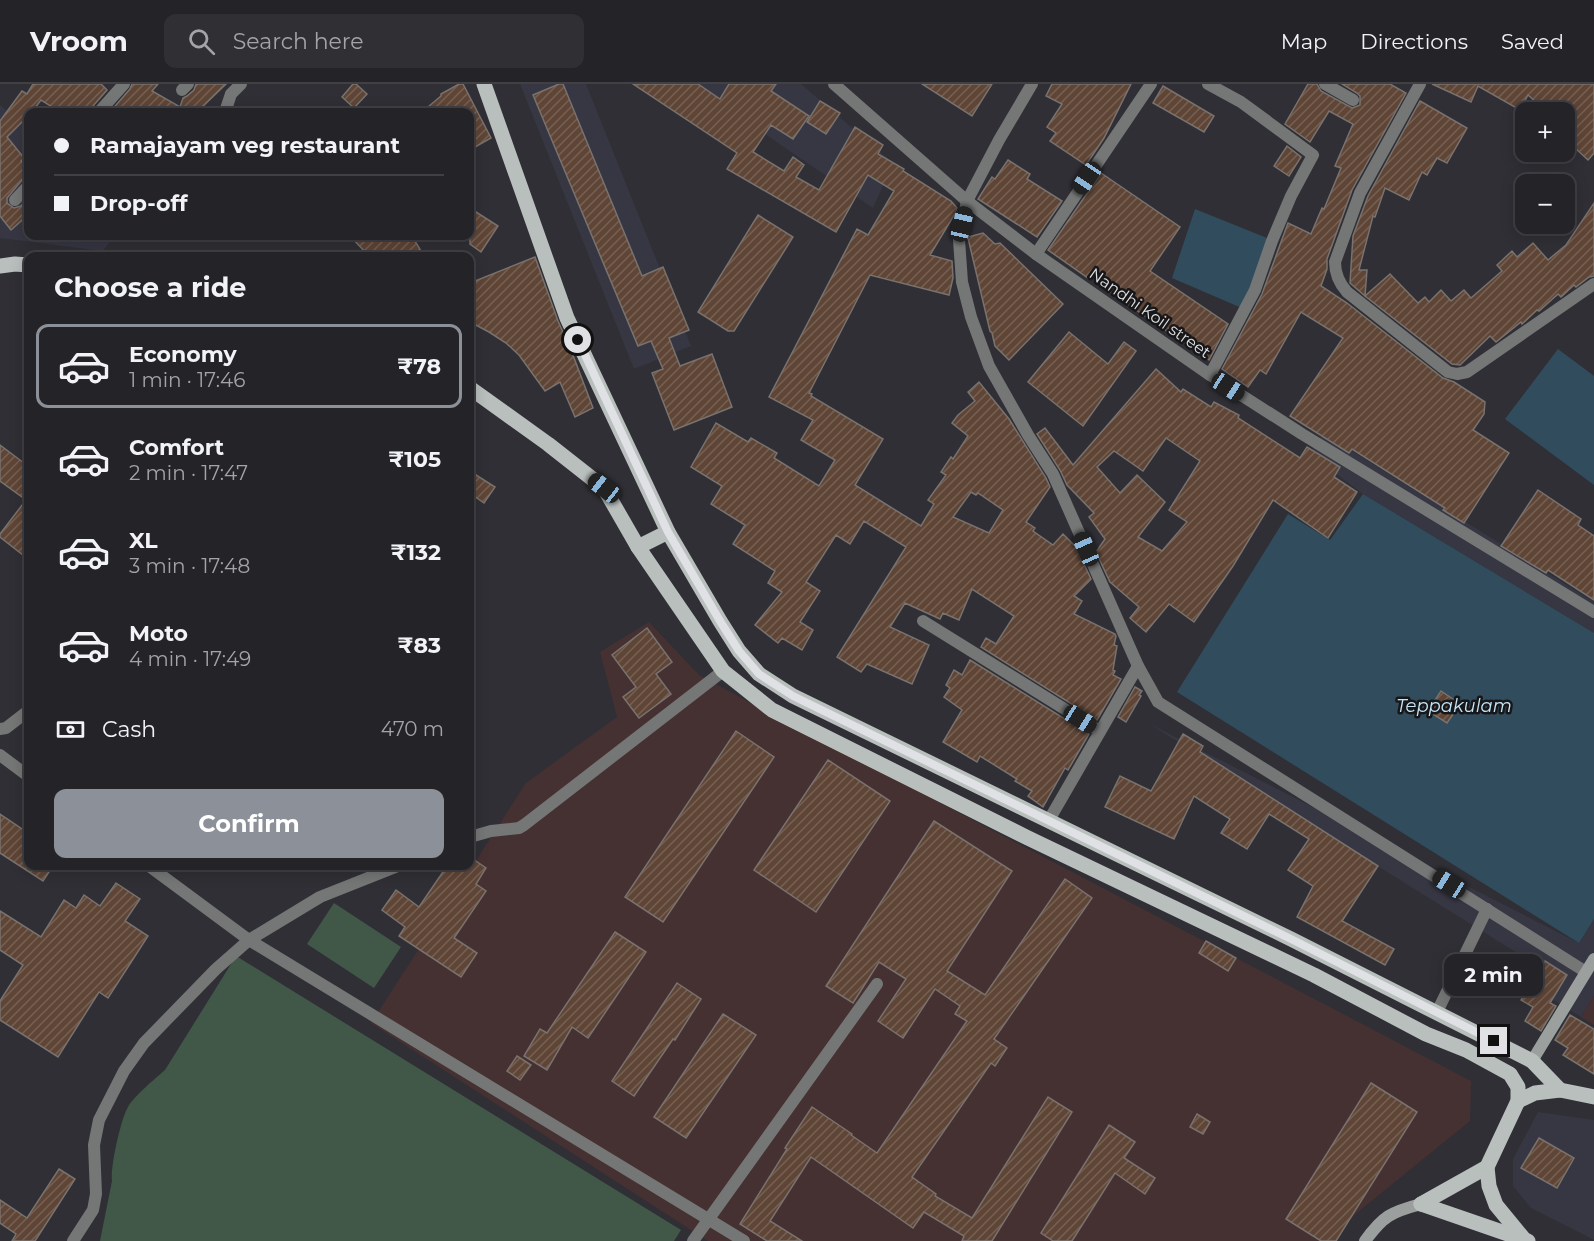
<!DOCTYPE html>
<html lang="en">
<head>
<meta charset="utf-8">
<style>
	:root { --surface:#232328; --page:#2f2f34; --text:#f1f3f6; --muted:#a3a4a8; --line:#404045; --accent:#8c9099 }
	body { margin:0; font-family:Montserrat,sans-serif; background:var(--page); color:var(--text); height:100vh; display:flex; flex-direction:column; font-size:22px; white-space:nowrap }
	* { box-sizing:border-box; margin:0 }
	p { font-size:20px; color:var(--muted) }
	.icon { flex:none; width:33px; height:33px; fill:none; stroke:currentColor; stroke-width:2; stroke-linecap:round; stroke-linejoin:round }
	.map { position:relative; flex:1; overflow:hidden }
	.sheet { position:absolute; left:24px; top:168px; width:450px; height:618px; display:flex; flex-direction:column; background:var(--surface); border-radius:12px; box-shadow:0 3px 15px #0003,0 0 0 2px var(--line) }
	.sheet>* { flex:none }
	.top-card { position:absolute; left:24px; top:24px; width:450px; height:132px; border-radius:12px; box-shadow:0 3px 15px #0003,0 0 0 2px var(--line); display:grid; align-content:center; height:132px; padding:0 30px; background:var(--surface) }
	.tools { position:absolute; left:1515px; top:18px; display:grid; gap:12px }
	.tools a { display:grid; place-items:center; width:60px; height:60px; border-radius:12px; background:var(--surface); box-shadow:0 3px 15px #0003,0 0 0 2px var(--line); font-size:30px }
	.end { position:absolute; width:27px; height:27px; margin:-14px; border:8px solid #e0e1e4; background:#111; box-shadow:0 0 0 3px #111 }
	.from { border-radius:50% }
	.bubble { position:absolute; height:42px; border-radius:12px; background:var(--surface); box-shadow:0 3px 15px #0003,0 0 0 2px var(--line); font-size:20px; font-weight:700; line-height:42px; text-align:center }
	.car { position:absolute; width:18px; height:36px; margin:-18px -9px; border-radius:8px; box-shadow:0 0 4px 2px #0007; background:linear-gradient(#222 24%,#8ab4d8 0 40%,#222 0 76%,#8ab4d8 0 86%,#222 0) }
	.top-card b { display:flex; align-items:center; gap:21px; height:57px; font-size:22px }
	.top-card b+b { border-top:2px solid var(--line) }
	.top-card i { width:15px; height:15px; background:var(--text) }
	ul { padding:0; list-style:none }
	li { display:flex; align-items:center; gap:18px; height:84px; margin:0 12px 9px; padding:0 18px; border:3px solid transparent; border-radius:12px }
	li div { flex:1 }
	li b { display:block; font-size:22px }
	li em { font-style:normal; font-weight:700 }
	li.on { border-color:var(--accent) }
	li>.icon { width:54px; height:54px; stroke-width:1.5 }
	h2 { padding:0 30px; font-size:27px; line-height:72px }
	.pay { display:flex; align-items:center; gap:15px; height:66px; padding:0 30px; font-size:22px }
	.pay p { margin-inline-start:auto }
	.primary-button { display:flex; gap:12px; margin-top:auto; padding:12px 30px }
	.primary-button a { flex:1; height:69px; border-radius:12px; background:var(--accent); color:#fff; font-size:24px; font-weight:700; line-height:69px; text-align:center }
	header { display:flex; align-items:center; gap:36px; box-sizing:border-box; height:84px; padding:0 30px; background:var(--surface); border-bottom:2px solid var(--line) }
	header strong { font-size:28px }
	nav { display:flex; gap:33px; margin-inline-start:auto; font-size:21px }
	.search { width:420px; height:54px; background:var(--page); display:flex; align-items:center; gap:15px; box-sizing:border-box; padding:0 21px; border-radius:12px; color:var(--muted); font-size:22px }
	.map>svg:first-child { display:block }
</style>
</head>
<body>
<header>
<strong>Vroom</strong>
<div class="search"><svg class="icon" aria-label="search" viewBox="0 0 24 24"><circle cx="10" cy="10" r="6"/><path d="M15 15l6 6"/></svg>Search here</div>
<nav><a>Map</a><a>Directions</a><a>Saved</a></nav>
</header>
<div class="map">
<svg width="1594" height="1157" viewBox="0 0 1594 1157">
	<defs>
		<pattern id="building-hatch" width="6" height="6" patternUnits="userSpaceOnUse" patternTransform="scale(1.5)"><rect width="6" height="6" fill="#5f4536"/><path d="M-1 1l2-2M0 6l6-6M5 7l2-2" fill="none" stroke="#766053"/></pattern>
	</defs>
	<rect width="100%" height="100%" fill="#2f2f35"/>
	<g fill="#363743">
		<polygon points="520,0 586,0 691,262 634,285"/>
		<polygon points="692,0 801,0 893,79 873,124"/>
		<polygon points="0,21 28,44 28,152 114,152 103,167 0,154"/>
		<polygon points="1323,349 1594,518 1594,549 1363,410 1310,370"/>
		<polygon points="1148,639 1579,859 1594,835 1594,912 1581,933 1549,913 1559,895"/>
		<polygon points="1538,1028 1594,1036 1594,1156 1531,1124 1513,1102 1513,1075"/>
	</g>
	<g fill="#463132">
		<polygon points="649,538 699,591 782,636 1471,997 1470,1037 1353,1132 1336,1157 708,1157 371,939 526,699 617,633 600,568"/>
		<polygon points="1594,912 1594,941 1581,933"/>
	</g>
	<g fill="#415849">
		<polygon points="334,819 401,863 374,904 307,860"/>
		<path d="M236,872L681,1146L674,1157H100L112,1097C110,1084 121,1034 128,1023C134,1012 156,994 165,986Z"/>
	</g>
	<g fill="#314d5d">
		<polygon points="1195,125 1267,154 1244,225 1172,194"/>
		<polygon points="1558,265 1594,292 1594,401 1505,335"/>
		<polygon points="1363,410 1594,549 1594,835 1579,859 1177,608 1288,430 1330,456"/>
	</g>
	<g fill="url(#building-hatch)" stroke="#79726e" stroke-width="1.5" fill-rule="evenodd">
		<polygon points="33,0 101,0 107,6 93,22 91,28 58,28 54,24 41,16 32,28 28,28 28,33 26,36 25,35 7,53 24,74 21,77 28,85 28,94 22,96 7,114 7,119 14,124 21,122 28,114 28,131 11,146 0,132 0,37 22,7 27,10"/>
		<polygon points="132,0 158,0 152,7 180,23 183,14 187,12 194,6 196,0 226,0 197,28 110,28 130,5"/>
		<polygon points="353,0 356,0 367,10 354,24 342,13"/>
		<polygon points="459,0 463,0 491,54 470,66 470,28 422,28 441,12 441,10"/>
		<polygon points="559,0 563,0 642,192 663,183 689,246 669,254 680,282 712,270 732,323 674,346 652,289 663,285 651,257 638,262 533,11"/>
		<path d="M633,0H698L720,15L729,0H776L771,7L809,32L793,55L771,41L753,68L784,87L793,73L804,81L796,93L819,106L855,43L883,61L878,70L904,85L903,87L951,117L957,124L956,128L930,171L952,177L953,194L949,211L870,191L809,309L812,310L811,312L883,355L855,401L921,442L934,420L928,416L946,391L941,388L951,373L953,375L968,352L952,339L958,331L975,317L968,308L979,298L1009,335L1046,394L1050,403L1026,438L1035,444L1033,447L1053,461L1063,450L1076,463L1091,495L1074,512L1082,517L1074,530L1115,550L1116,552L1114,561L1117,562L1113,586L1115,587L1113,591L1121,595L1097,636L981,563L986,554L996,560L1014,532L972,505L959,536L943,529L940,535L905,519L890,543L929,561L912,600L867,580L861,588L837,573L906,463L864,437L850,460L836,451L806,498L820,507L800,538L813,546L802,566L782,554L778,559L755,541L782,508L768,499L775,487L733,460L745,441L711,420L722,402L691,383L716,339L748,358L751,354L777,369L774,374L819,402L835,376L801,356L813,336L769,313L857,145L868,151L894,107L868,91L836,148L727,85L737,69ZM971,408L976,411L978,409L1003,426L989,449L953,433Z"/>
		<polygon points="922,0 992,0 972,32"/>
		<polygon points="1052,0 1131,0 1104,54 1086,81 1050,57 1056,49 1047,43 1062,20 1046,12"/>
		<polygon points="1308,0 1317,0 1321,7 1352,24 1360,21 1360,12 1357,9 1342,0 1390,0 1406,9 1352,106 1327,175 1327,185 1321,202 1347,219 1443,294 1454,298 1485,318 1484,330 1473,346 1509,369 1464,439 1443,426 1445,424 1352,365 1349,369 1290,332 1343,254 1301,228 1266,290 1260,286 1248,303 1222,285 1262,210 1288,139 1311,150 1322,124 1324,125 1341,84 1335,82 1353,40 1329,27 1310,58 1285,40"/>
		<polygon points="1432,0 1594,0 1594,69 1588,76 1574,63 1564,76 1564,28 1547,28 1528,11 1520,26 1478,2 1471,18"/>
		<polygon points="1163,2 1214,32 1204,48 1153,19"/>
		<polygon points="820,17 840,29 826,50 807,38"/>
		<polygon points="1420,17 1467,44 1447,79 1437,74 1427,91 1422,88 1409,116 1385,104 1375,133 1373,132 1359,186 1367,186 1365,212 1350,199 1353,152 1368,112"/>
		<polygon points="1287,62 1301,73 1289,92 1274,82"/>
		<polygon points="1008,76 1030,90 1027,95 1062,117 1037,153 978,115 992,93 995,95"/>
		<polygon points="1101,89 1180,143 1150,187 1228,240 1209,276 1104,204 1105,203 1092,191 1088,194 1048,166"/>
		<polygon points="1594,119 1594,192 1589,193 1576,203 1574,201 1561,213 1558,210 1539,227 1537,226 1522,240 1521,238 1496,258 1490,252 1460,281 1452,280 1365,212 1390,190 1418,219 1425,213 1429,218 1441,206 1451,217 1464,206 1471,214 1502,187 1497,181 1512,167 1517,173 1533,159 1548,176 1566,161"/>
		<polygon points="476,128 498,142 481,168 470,160 470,139"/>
		<polygon points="758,131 793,153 734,247 728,247 698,228"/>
		<polygon points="983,149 995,160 1000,159 1063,220 1009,276 995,262 992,249 990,247 968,154 968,153"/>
		<polygon points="350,152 412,152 424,172 369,172"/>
		<polygon points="535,173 558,237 571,266 593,324 575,333 560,298 545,307 519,271 506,259 489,248 470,238 470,199"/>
		<polygon points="1069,248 1108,280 1124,258 1136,267 1083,342 1028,298"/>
		<path d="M1156,285L1181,308L1183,305L1211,323L1214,318L1239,331L1238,334L1300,374L1307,363L1340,383L1334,393L1357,408L1328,454L1273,416L1233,482L1194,538L1169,520L1146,548L1130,534L1139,523L1110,498L1096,468L1105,455L1089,433L1094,429L1067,401L1060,386L1037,350L1045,344L1073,381ZM1166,354L1200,377L1169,426L1187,438L1162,467L1138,453L1165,418L1137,391L1120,409L1097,383L1114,367L1143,387Z"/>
		<polygon points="0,361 28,382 28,475 0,453 0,450 26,416 0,397"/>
		<polygon points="476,391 495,403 484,419 470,409 470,402"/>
		<polygon points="1538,406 1581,435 1578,441 1594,452 1594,516 1548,486 1546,489 1501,462"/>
		<polygon points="647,544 672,578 656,590 671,610 639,634 623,613 636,603 612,571"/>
		<polygon points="970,576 1089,650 1068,686 1065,684 1043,723 1028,712 1032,707 1015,697 1017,695 980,672 977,678 943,658 962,626 944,613 950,604 946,601 954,586 962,591"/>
		<polygon points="1135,603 1142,607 1139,611 1141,612 1126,638 1118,633"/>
		<polygon points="1441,607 1460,620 1447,639 1428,627"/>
		<polygon points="736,647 774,673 663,838 625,813"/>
		<polygon points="1183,650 1203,662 1200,668 1378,782 1342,837 1394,865 1385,881 1297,833 1313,802 1288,786 1309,755 1269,730 1247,765 1221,749 1230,735 1194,712 1174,755 1105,723 1120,692 1151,707"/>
		<polygon points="828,676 890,717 816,828 754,786"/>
		<polygon points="0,730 28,749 28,782 53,782 43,797 0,769"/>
		<polygon points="934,737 1012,787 947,887 985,911 1065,795 1092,814 994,955 1007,964 995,982 991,979 912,1093 936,1110 935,1112 972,1134 1048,1013 1072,1028 992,1157 962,1157 964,1152 924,1128 913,1144 811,1073 770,1137 802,1157 767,1157 740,1140 787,1065 785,1064 812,1023 852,1050 851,1051 877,1069 967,937 955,930 960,922 935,905 903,954 878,937 906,895 879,878 853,919 826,902"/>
		<polygon points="470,773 486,784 476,800 486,807 454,854 477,869 461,893 399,852 405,843 382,826 396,806 419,823 447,782 470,782"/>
		<polygon points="116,799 140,815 125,837 148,852 108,914 99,908 58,973 0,936 0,917 23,881 0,866 0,827 41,853 64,816 76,824 84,811 100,822"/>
		<polygon points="615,848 646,868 588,954 572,943 547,986 524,972 540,945 547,949"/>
		<polygon points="1206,857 1236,874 1228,887 1199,869"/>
		<polygon points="1545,877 1567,891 1550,919 1556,922 1541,947 1525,937 1533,923 1521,916"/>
		<polygon points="677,899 701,915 675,956 673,955 634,1012 612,997"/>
		<polygon points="723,930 756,951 686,1054 654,1033"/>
		<polygon points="1570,931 1594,945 1594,990 1563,971 1568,964 1555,956"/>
		<polygon points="517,972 531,981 520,996 507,987"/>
		<polygon points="1371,999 1417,1028 1336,1157 1321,1157 1286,1135"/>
		<polygon points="1197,1030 1210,1038 1203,1050 1190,1043"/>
		<polygon points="1109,1041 1135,1058 1124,1074 1155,1094 1145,1110 1115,1089 1072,1157 1053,1157 1041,1149"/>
		<polygon points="1539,1054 1574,1074 1557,1104 1521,1084"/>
		<polygon points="59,1085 75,1095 35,1157 12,1157 16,1150 0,1139 0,1116 27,1134"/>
	</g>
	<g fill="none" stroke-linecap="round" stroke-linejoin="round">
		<g stroke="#747776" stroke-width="12">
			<polyline points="1032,0 999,56 967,117 959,156 962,198 971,233 989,282 1028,351 1053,390 1138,582 1158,618 1586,888"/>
			<polyline points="1208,0 1241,18 1313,71 1291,112 1272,157 1255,206 1210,291"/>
			<polyline points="1325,0 1353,16"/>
			<path d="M1420,0L1360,109L1335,178C1335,190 1339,199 1347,208L1448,288L1457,290L1467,288L1594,200"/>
			<polyline points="182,6 188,0"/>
			<polyline points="99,28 124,0"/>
			<polyline points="225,28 231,10 241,0"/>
			<polyline points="15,116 28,102"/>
			<polyline points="1036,170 1151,0"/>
			<polyline points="923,537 1100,647"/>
			<polyline points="0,645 6,644 28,627"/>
			<polyline points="0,671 28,692"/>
			<polyline points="1049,736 1138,582"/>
			<polyline points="470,753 491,747 519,744 524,741 723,587"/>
			<polyline points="149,782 249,856 744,1157"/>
			<polyline points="1437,928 1487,825"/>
			<polyline points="73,1157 93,1126 96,1110 94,1061 99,1036 124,987 144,959 216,885 249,856 320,813 398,782"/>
			<polyline points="693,1157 877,900"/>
		</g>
		<polyline stroke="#747776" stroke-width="12" points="834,0 967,117 1036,170 1210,291 1302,350 1594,528"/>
		<g stroke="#9ba09e" stroke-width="12">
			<polyline points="1532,977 1594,875"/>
			<path d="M1365,1157C1383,1132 1391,1128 1421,1120"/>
		</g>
		<g stroke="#b8bfbc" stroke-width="15">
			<polyline points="484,0 567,234 668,448 720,537 739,567 759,590 793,612 1291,855 1532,977 1560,1006"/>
			<polyline points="0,182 15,180 28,181"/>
			<polyline points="470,304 548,360 604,404 638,463 723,587 772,626 1028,754 1314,891 1426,950 1466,966 1510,990 1518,1003 1518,1017 1487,1083 1421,1120"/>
			<polyline points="638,463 668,448"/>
			<polyline points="1518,1017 1535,1009 1560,1006 1594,1013"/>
			<polyline points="1487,1083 1489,1102 1496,1121 1524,1155"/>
			<polyline points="1421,1120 1528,1157"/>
		</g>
	</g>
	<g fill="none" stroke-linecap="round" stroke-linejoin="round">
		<polyline stroke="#e0e1e4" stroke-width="8" points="578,256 668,448 720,537 739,567 759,590 793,612 1291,855 1494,957"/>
	</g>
	<g text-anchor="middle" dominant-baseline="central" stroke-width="5" stroke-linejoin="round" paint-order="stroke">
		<g font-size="16" fill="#e0e1e4" stroke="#17171a">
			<text transform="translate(1150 229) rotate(35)">Nandhi Koil street</text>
		</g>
		<g font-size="18" font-style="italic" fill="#c5e6f9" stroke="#17171a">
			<text x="1454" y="622">Teppakulam</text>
		</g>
	</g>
</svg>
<div class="tools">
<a>+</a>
<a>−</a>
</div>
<i class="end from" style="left:578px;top:256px"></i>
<i class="end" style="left:1494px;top:957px"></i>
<div class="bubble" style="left:1444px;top:870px;width:99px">2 min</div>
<i class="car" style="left:1087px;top:94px;rotate:214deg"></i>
<i class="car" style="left:962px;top:140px;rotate:13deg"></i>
<i class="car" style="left:1228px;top:303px;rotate:123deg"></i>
<i class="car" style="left:604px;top:404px;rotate:308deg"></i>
<i class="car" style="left:1086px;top:465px;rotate:336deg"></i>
<i class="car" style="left:1080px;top:635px;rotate:122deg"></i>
<i class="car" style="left:1449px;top:800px;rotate:302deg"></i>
<div class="top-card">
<b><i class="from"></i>Ramajayam veg restaurant</b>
<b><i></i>Drop-off</b>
</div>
<section class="sheet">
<h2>Choose a ride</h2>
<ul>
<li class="on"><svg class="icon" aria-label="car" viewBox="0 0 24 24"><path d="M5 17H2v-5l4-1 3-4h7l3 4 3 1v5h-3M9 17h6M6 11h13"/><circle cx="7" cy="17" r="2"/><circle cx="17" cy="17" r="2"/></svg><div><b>Economy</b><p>1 min · 17:46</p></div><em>₹78</em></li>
<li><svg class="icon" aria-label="car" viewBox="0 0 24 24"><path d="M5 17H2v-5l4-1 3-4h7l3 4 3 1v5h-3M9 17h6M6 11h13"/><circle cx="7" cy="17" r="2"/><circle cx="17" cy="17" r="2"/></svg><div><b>Comfort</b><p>2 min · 17:47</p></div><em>₹105</em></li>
<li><svg class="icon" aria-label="car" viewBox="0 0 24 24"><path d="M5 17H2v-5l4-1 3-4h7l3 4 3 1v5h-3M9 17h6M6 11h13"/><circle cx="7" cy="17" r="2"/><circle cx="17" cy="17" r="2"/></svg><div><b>XL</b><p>3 min · 17:48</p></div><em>₹132</em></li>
<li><svg class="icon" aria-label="car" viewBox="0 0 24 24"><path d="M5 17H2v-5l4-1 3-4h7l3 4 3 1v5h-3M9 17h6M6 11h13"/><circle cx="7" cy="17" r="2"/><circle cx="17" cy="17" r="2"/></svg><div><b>Moto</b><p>4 min · 17:49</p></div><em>₹83</em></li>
</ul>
<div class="pay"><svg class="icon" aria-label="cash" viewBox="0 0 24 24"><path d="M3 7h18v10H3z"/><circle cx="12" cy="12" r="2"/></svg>Cash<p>470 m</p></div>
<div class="primary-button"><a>Confirm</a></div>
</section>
</div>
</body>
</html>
